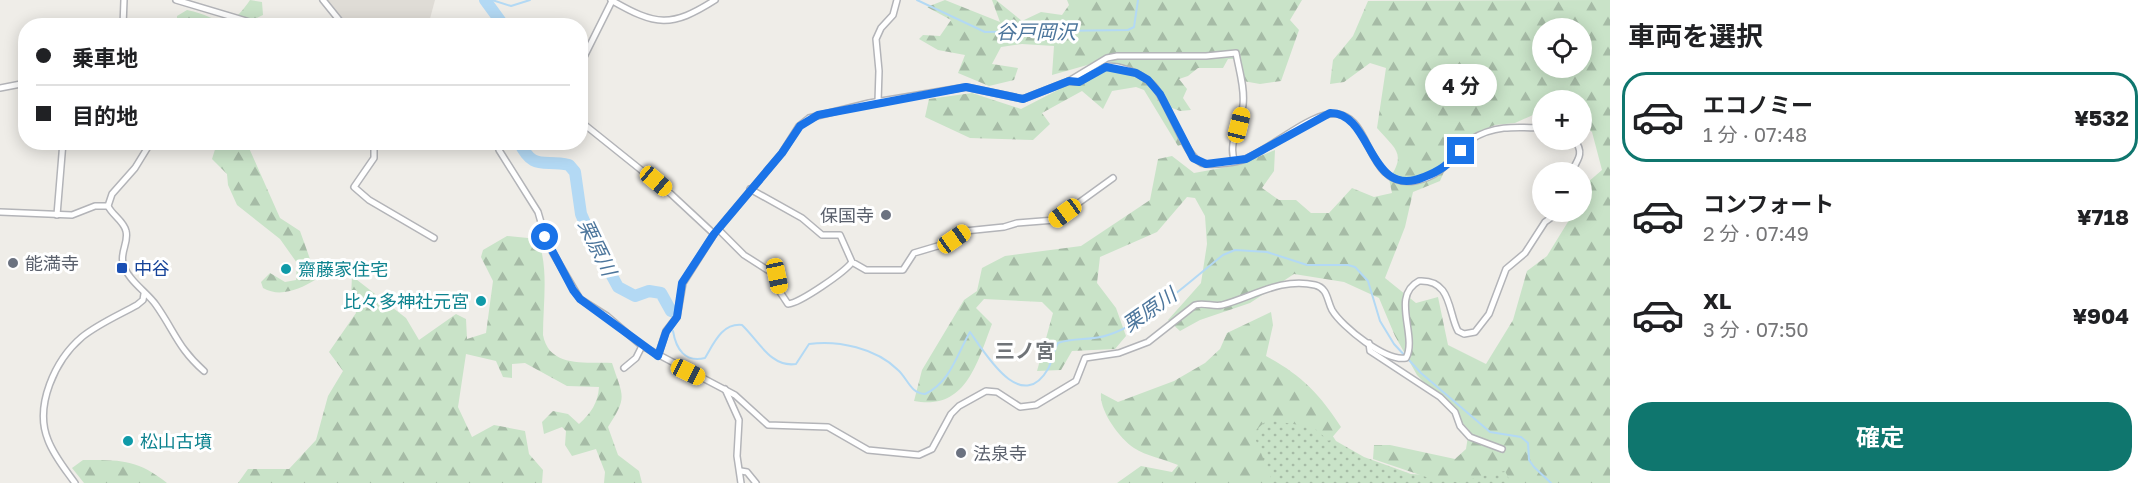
<!DOCTYPE html>
<html lang="ja">
<head>
<meta charset="utf-8">
<style>
	:root { --surface:#fff; --page:#f2f2f2; --text:#202124; --muted:#757577; --line:#e0e0e0; --accent:#0f766e }
	body { margin:0; font-family:"Golos Text","Noto Sans JP",sans-serif; background:var(--page); color:var(--text); height:100vh; display:flex; flex-direction:column; font-size:22px; white-space:nowrap }
	* { box-sizing:border-box; margin:0 }
	p { font-size:20px; color:var(--muted) }
	.icon { flex:none; width:33px; height:33px; fill:none; stroke:currentColor; stroke-width:2; stroke-linecap:round; stroke-linejoin:round }
	.map { position:relative; flex:1; overflow:hidden }
	.drawer { display:flex; flex-direction:column; background:var(--surface); width:540px }
	.drawer>* { flex:none }
	.top-card { position:absolute; left:18px; top:18px; width:570px; height:132px; border-radius:24px; box-shadow:0 3px 15px #0003; display:grid; align-content:center; height:132px; padding:0 18px; background:var(--surface) }
	.tools { position:absolute; left:1532px; top:18px; display:grid; gap:12px }
	.tools a { display:grid; place-items:center; width:60px; height:60px; border-radius:50%; background:var(--surface); box-shadow:0 3px 15px #0003; font-size:30px }
	.end { position:absolute; width:27px; height:27px; margin:-14px; border:8px solid #1a73e8; background:#fff; box-shadow:0 0 0 3px #fff }
	.from { border-radius:50% }
	.bubble { position:absolute; height:42px; border-radius:21px; background:var(--surface); box-shadow:0 3px 15px #0003; font-size:20px; font-weight:700; line-height:42px; text-align:center }
	.car { position:absolute; width:18px; height:36px; margin:-18px -9px; border-radius:8px; box-shadow:0 0 4px 2px #0007; background:linear-gradient(#f5c518 24%,#345 0 40%,#f5c518 0 76%,#345 0 86%,#f5c518 0) }
	.top-card b { display:flex; align-items:center; gap:21px; height:57px; font-size:22px }
	.top-card b+b { border-top:2px solid var(--line) }
	.top-card i { width:15px; height:15px; background:var(--text) }
	ul { padding:0; list-style:none }
	li { display:flex; align-items:center; gap:18px; height:90px; margin:0 12px 9px; padding:0 6px; border:3px solid transparent; border-radius:24px }
	li div { flex:1 }
	li b { display:block; font-size:22px }
	li em { font-style:normal; font-weight:700 }
	li.on { border-color:var(--accent) }
	li>.icon { width:54px; height:54px; stroke-width:1.5 }
	h2 { padding:0 18px; font-size:27px; line-height:72px }
	.button { display:flex; gap:12px; margin-top:auto; padding:12px 18px }
	.button a { flex:1; height:69px; border-radius:24px; background:var(--accent); color:#fff; font-size:24px; font-weight:700; line-height:69px; text-align:center }
	main { display:flex; flex:1; min-height:0 }
	.map>svg:first-child { display:block }
</style>
</head>
<body>
<main>
<div class="map">
<svg width="1610" height="483" viewBox="0 0 1610 483">
	<defs>
		<pattern id="grass-dots" width="8" height="8" patternUnits="userSpaceOnUse" patternTransform="scale(1.5)"><rect width="8" height="8" fill="#c9e3c8"/><path d="M2 2h.1M6 6h.1" fill="none" stroke="#a6bba6" stroke-width="1.8" stroke-linecap="round"/></pattern>
		<pattern id="forest-firs" width="22" height="20" patternUnits="userSpaceOnUse" patternTransform="scale(1.5)"><rect width="22" height="20" fill="#c9e3c8"/><path d="M5 1l3.5 6h-7zM16 11l3.5 6h-7z" fill="#a6bba6"/></pattern>
	</defs>
	<rect width="100%" height="100%" fill="#efede8"/>
	<polygon fill="#dfdcd6" points="326,0 435,0 428,26 349,25"/>
	<polygon fill="url(#grass-dots)" points="1237,416 1323,421 1336,441 1364,457 1411,474 1446,476 1506,467 1520,483 1184,483"/>
	<g fill="url(#forest-firs)" fill-rule="evenodd">
		<path d="M250,0L262,2L263,15L242,25L177,26V16L187,10C220,16 225,37 250,0Z"/>
		<polygon points="945,0 1000,22 992,0 996,0 1022,21 1041,12 1062,15 1069,5 1067,0 1302,0 1290,20 1299,30 1281,81 1260,84 1243,81 1237,59 1228,59 1223,68 1198,68 1188,76 1179,79 1187,89 1183,98 1191,110 1180,111 1164,105 1183,144 1178,146 1144,90 1136,87 1112,91 1103,109 1082,91 1042,113 1050,124 1033,140 970,138 925,117 929,99 972,93 1021,109 1112,62 1105,60 1052,75 1054,46 1022,44 1001,47 992,64 1018,68 1014,80 989,86 958,73 965,55 938,50 919,39 923,35 940,36 951,20 927,7"/>
		<path d="M1610,0V483H1511L1505,471L1457,482L1432,479L1373,459L1374,445H1390L1455,459L1466,449L1469,430L1417,375L1395,336L1379,298L1344,282L1294,274L1250,303L1200,320L1180,331L1168,320L1201,283L1207,244L1205,216L1195,198L1187,197L1157,232L1100,257L1097,283L1116,308L1126,336L1115,349L1072,351L1061,370L1037,371L1053,313L1042,302L984,299L976,308L992,324C977,363 966,411 914,401L922,370L964,300L977,291L982,268L1005,256L1081,246L1150,200L1158,159L1172,156L1194,173L1238,165L1275,150L1274,171L1262,188L1279,200H1296L1311,213H1329L1352,188L1374,197L1392,193L1389,179C1407,153 1395,149 1377,128L1386,68L1370,63L1344,82L1330,84L1333,60L1353,36L1368,1ZM1542,28H1581V68H1542ZM1542,100H1581V122L1592,132L1602,170L1581,188V212H1574L1547,256L1527,271L1513,320L1486,364L1448,345L1438,297L1416,303L1385,278L1405,227L1413,192L1440,181L1457,142L1495,125L1515,123L1542,111Z"/>
		<path d="M217,143H244L249,148L280,218L300,231L310,259L318,269L315,280C300,289 280,298 263,288L261,282L270,273L285,282L296,280L297,263L280,239L237,205L228,185L227,174L212,159Z"/>
		<path d="M507,236L538,239C549,270 543,302 543,335C549,368 586,362 612,363C623,397 628,396 608,427L618,455L639,471L642,483H604L605,472L596,449L572,456L565,445L566,431L562,427L544,434L542,422L553,411L568,414L579,424C591,413 598,403 599,387L567,386L525,363L512,364V378L503,377L496,361L466,354L458,407L472,437L494,425L525,431L529,454L543,470L542,483H238L248,469H289L316,440L328,396L343,371L329,352L356,313L351,297L352,276L406,318L419,340L456,314L466,319L467,339L486,333L493,281L481,257L483,250Z"/>
		<path d="M1271,312L1273,325L1266,356C1300,374 1320,394 1341,427L1329,441L1313,427L1267,420L1253,433L1273,483H1117L1141,466L1172,472L1178,465C1164,459 1146,456 1134,448C1119,438 1099,410 1101,393L1118,402L1174,381L1205,363L1220,349L1227,333Z"/>
		<path d="M83,460C120,460 137,459 167,483H84L72,468Z"/>
	</g>
	<g fill="none" stroke-linecap="round" stroke-linejoin="round">
		<g stroke="#b3d9f4" stroke-width="2">
			<polyline points="492,0 511,6 530,0"/>
			<polyline points="917,0 985,32 1128,30 1134,27 1138,0"/>
			<path d="M673,331C676,349 685,363 705,358C714,343 722,323 742,325C758,340 771,368 796,364L809,344C838,340 876,348 898,370C908,379 910,393 925,394C950,383 957,354 970,332C985,353 1021,415 1048,369C1052,362 1053,351 1058,343C1074,337 1092,341 1108,335C1146,323 1191,280 1223,255L1235,250L1267,252L1307,265H1348L1355,267L1368,281L1380,321L1394,344L1421,373L1490,432L1521,437L1528,443L1529,460L1534,467L1551,483"/>
		</g>
		<g stroke="#b3d9f4" stroke-width="12">
			<polyline points="485,0 504,26"/>
			<path d="M519,142C534,172 543,159 569,165L575,172L581,214L591,237L618,287L635,296L649,291L661,293L671,311"/>
		</g>
		<g stroke="#b3b4b8" stroke-width="8">
			<g id="minor">
				<polyline points="176,0 263,26"/>
				<polyline points="323,0 344,26"/>
				<path d="M611,0C656,26 671,28 715,0"/>
				<polyline points="123,26 124,0"/>
				<polyline points="580,65 612,1"/>
				<path d="M1069,81C1083,86 1089,73 1101,68C1114,62 1141,73 1151,83C1168,98 1185,162 1205,164C1216,165 1235,163 1245,159C1271,150 1316,106 1342,115C1372,124 1368,188 1415,181C1449,175 1450,152 1472,139C1494,125 1517,127 1542,128"/>
				<polyline points="0,88 26,83"/>
				<polyline points="878,102 879,71 876,39 881,28 893,15 897,0"/>
				<polyline points="580,121 671,194 714,234"/>
				<path d="M151,142L135,168L112,194L108,206C112,215 124,221 126,231C129,242 120,252 123,263C127,280 147,292 156,305C175,332 178,348 204,371"/>
				<polyline points="374,142 374,158 354,187 369,200 434,238"/>
				<path d="M497,142L499,150L538,212L547,243L580,299L607,316L642,346L735,395L768,425L828,427L868,450L919,455L932,449L951,414L959,406L986,391L997,392L1020,407L1036,405L1076,381L1085,358L1119,353L1148,342L1195,305C1204,302 1213,307 1222,305C1253,297 1281,277 1315,285C1328,288 1327,301 1332,310C1342,327 1386,362 1406,358C1418,336 1390,296 1419,281C1452,279 1448,313 1458,331L1464,334L1475,332L1489,314L1506,269L1525,253L1545,222L1559,212"/>
				<path d="M1571,172C1578,160 1585,152 1574,140"/>
				<polyline points="750,189 802,218 822,235 840,235 852,262 866,270 903,270 914,253 941,245 965,231 1004,227 1017,223 1055,220 1113,178"/>
				<polyline points="0,212 72,215 95,206 108,206"/>
				<polyline points="57,215 63,142"/>
				<path d="M718,229L744,255L777,276L780,292L788,304C800,303 845,272 852,262"/>
				<polyline points="1369,343 1370,351 1440,397 1455,412 1460,426 1470,437 1502,449"/>
				<path d="M658,356L666,331L677,317L683,283L714,234L782,153L799,126L809,118L869,103L966,87L1023,99L1069,81L1107,58L1117,56H1206L1236,53C1239,70 1245,88 1243,105C1241,122 1227,146 1235,161"/>
				<polyline points="624,368 636,358 642,346"/>
				<polyline points="725,389 739,420 737,456 741,483"/>
				<polyline points="741,471 747,472 756,483"/>
				<path d="M75,483C65,469 54,456 48,440C34,406 55,360 82,337C98,324 119,315 137,305L143,300L144,294"/>
			</g>
		</g>
		<use href="#minor" stroke="#fff" stroke-width="5"/>
	</g>
	<g fill="none" stroke-linecap="round" stroke-linejoin="round">
		<path stroke="#1a73e8" stroke-width="8" d="M545,237L573,290L580,299L658,356L666,332L677,317L682,283L714,234L782,153L800,126L818,115L966,87L1023,99L1069,81L1079,82L1106,67L1136,73L1148,80L1160,94L1193,158L1206,164L1246,159L1330,113C1373,112 1368,201 1424,177C1440,171 1449,164 1461,151"/>
	</g>
	<g fill="#6b7280" stroke="#fff" stroke-width="2">
		<circle cx="886" cy="215" r="6"/>
		<circle cx="13" cy="263" r="6"/>
		<circle cx="961" cy="453" r="6"/>
	</g>
	<rect fill="#1a4fb4" stroke="#fff" stroke-width="2" x="116" y="262" width="12" height="12" rx="3"/>
	<g fill="#0f9aa8" stroke="#fff" stroke-width="2">
		<circle cx="286" cy="269" r="6"/>
		<circle cx="481" cy="301" r="6"/>
		<circle cx="128" cy="441" r="6"/>
	</g>
	<g text-anchor="middle" dominant-baseline="central" stroke-width="6" stroke-linejoin="round" paint-order="stroke">
		<g font-size="18" fill="#5b616d" stroke="#fff" text-anchor="start">
			<text x="874" y="215" text-anchor="end">保国寺</text>
			<text x="25" y="263">能満寺</text>
			<text x="973" y="453">法泉寺</text>
		</g>
		<g font-size="18" fill="#164399" stroke="#fff" text-anchor="start">
			<text x="134" y="268">中谷</text>
		</g>
		<g font-size="18" fill="#0d838f" stroke="#fff" text-anchor="start">
			<text x="298" y="269">齋藤家住宅</text>
			<text x="469" y="301" text-anchor="end">比々多神社元宮</text>
			<text x="140" y="441">松山古墳</text>
		</g>
		<g font-size="20" font-style="italic" fill="#4d769c" stroke="#fff">
			<text x="1036" y="31">谷戸岡沢</text>
			<text transform="translate(598 247) rotate(64)">栗原川</text>
			<text transform="translate(1149 309) rotate(-35)">栗原川</text>
		</g>
		<g font-size="20" font-weight="bold" fill="#707478" stroke="#fff">
			<text x="1025" y="350">三ノ宮</text>
		</g>
	</g>
</svg>
<div class="tools">
<a><svg class="icon" aria-label="locate" viewBox="0 0 24 24"><circle cx="12" cy="12" r="6"/><path d="M12 2v4M12 18v4M2 12h4M18 12h4"/></svg></a>
<a>+</a>
<a>−</a>
</div>
<i class="end from" style="left:545px;top:237px"></i>
<i class="end" style="left:1461px;top:151px"></i>
<div class="bubble" style="left:1425px;top:64px;width:72px">4 分</div>
<i class="car" style="left:1239px;top:125px;rotate:14deg"></i>
<i class="car" style="left:656px;top:181px;rotate:130deg"></i>
<i class="car" style="left:1065px;top:213px;rotate:234deg"></i>
<i class="car" style="left:954px;top:239px;rotate:55deg"></i>
<i class="car" style="left:777px;top:276px;rotate:168deg"></i>
<i class="car" style="left:688px;top:372px;rotate:116deg"></i>
<div class="top-card">
<b><i class="from"></i>乗車地</b>
<b><i></i>目的地</b>
</div>
</div>
<section class="drawer">
<h2>車両を選択</h2>
<ul>
<li class="on"><svg class="icon" aria-label="car" viewBox="0 0 24 24"><path d="M5 17H2v-5l4-1 3-4h7l3 4 3 1v5h-3M9 17h6M6 11h13"/><circle cx="7" cy="17" r="2"/><circle cx="17" cy="17" r="2"/></svg><div><b>エコノミー</b><p>1 分 · 07:48</p></div><em>¥532</em></li>
<li><svg class="icon" aria-label="car" viewBox="0 0 24 24"><path d="M5 17H2v-5l4-1 3-4h7l3 4 3 1v5h-3M9 17h6M6 11h13"/><circle cx="7" cy="17" r="2"/><circle cx="17" cy="17" r="2"/></svg><div><b>コンフォート</b><p>2 分 · 07:49</p></div><em>¥718</em></li>
<li><svg class="icon" aria-label="car" viewBox="0 0 24 24"><path d="M5 17H2v-5l4-1 3-4h7l3 4 3 1v5h-3M9 17h6M6 11h13"/><circle cx="7" cy="17" r="2"/><circle cx="17" cy="17" r="2"/></svg><div><b>XL</b><p>3 分 · 07:50</p></div><em>¥904</em></li>
</ul>
<div class="button"><a>確定</a></div>
</section>
</main>
</body>
</html>
